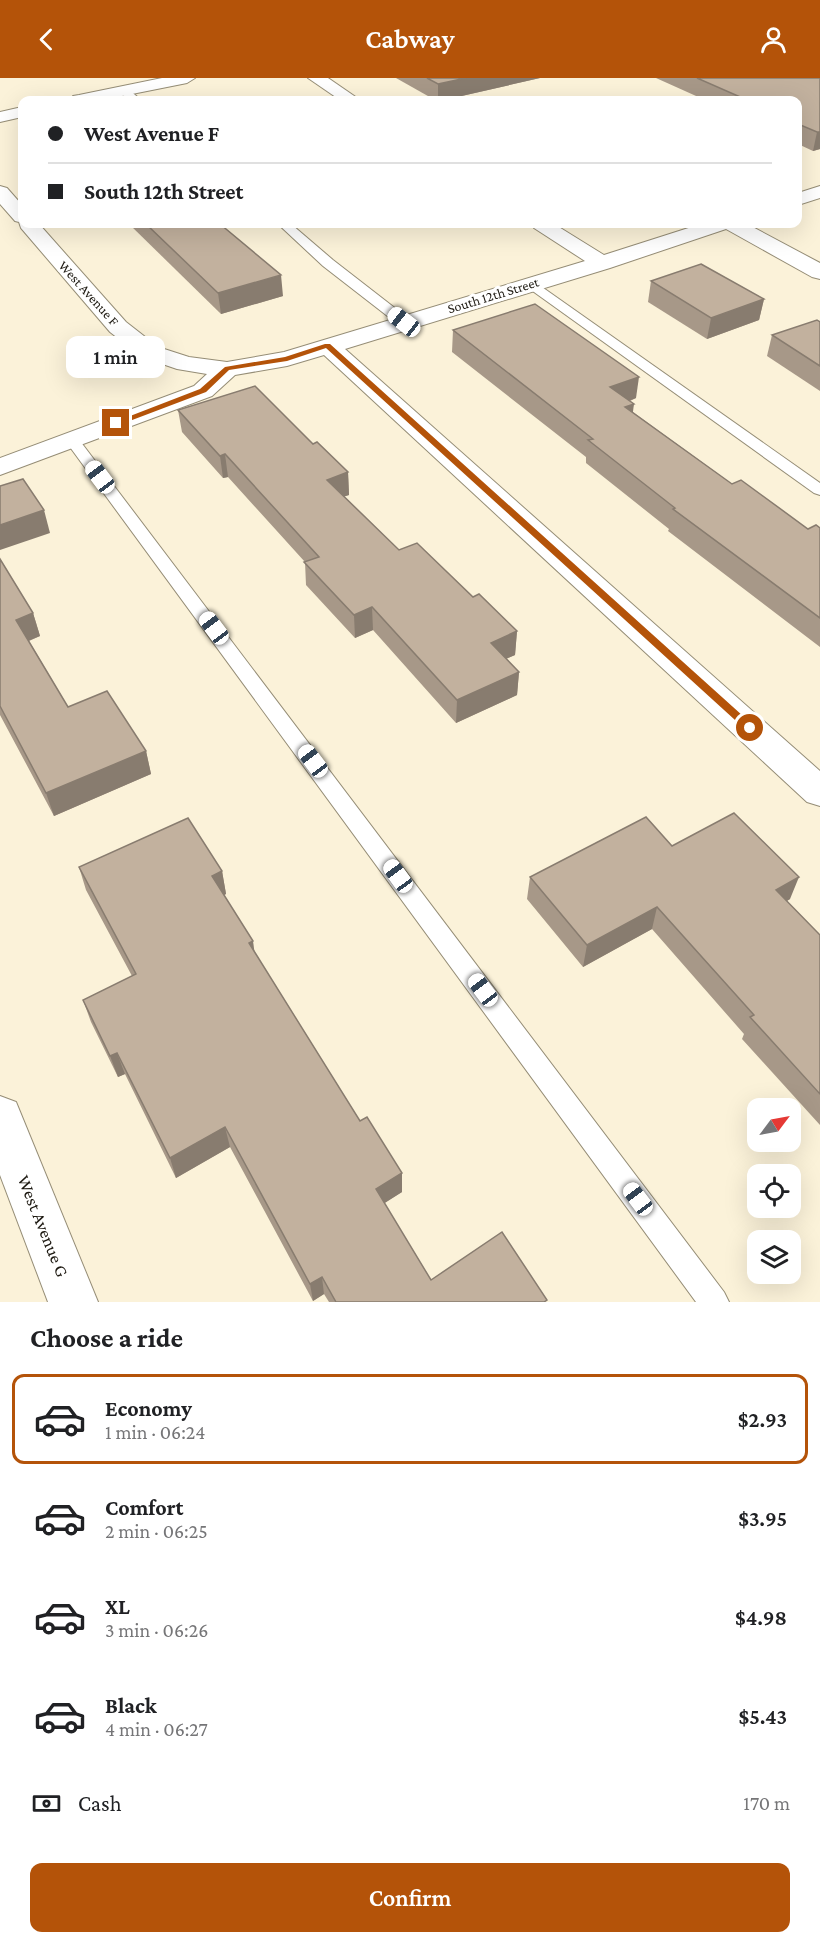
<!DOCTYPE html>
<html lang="en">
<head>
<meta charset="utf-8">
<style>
	:root { --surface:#fff; --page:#f2f2f2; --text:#202124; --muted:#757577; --line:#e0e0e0; --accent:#b45309 }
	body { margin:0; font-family:"Crimson Pro",serif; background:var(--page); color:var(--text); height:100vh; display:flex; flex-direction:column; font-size:22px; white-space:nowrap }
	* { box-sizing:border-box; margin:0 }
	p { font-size:20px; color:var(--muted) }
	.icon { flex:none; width:33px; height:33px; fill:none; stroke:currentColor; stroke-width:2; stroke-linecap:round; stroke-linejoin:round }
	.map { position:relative; height:1224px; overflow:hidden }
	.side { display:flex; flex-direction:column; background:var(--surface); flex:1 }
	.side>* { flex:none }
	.top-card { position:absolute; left:18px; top:18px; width:784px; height:132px; border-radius:12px; box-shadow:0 6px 24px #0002; display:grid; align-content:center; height:132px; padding:0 30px; background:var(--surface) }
	.needle { width:39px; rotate:58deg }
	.tools { position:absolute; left:747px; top:1020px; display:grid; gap:12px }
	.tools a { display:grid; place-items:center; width:54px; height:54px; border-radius:12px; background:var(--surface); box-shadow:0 6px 24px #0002; font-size:30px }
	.end { position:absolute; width:27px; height:27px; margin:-14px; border:8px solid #b45309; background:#fff; box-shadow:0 0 0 3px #fff }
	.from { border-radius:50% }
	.bubble { position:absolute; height:42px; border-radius:12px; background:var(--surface); box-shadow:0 6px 24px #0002; font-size:20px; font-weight:600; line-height:42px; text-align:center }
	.car { position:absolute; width:18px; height:36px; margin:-18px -9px; border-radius:8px; box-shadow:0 0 4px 2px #0007; background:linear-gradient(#fff 24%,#345 0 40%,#fff 0 76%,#345 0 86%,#fff 0) }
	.top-card b { display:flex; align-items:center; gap:21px; height:57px; font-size:22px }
	.top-card b+b { border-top:2px solid var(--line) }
	.top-card i { width:15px; height:15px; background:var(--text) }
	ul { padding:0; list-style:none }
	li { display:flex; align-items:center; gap:18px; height:90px; margin:0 12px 9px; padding:0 18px; border:3px solid transparent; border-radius:12px }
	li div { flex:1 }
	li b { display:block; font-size:22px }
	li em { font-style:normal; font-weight:600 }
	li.current { border-color:var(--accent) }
	li>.icon { width:54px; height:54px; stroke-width:1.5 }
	h2 { padding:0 30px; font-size:27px; line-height:72px }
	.pay { display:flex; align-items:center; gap:15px; height:66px; padding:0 30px; font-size:22px }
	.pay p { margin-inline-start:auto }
	.cta { display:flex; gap:12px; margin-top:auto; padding:12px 30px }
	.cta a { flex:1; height:69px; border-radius:12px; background:var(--accent); color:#fff; font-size:24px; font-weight:600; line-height:69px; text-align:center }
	header { display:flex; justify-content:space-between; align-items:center; height:78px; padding:0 30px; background:var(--accent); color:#fff; font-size:27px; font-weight:600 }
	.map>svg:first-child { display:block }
</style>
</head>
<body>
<header><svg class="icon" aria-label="back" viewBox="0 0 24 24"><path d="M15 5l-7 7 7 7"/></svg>Cabway<svg class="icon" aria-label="person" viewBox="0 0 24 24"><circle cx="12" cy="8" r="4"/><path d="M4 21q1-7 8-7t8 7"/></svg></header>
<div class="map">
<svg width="820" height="1224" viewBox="0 0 820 1224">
	<rect width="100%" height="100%" fill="#fbf2d9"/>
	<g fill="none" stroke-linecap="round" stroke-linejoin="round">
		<g stroke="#958d76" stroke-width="2">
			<g id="service">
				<polygon points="120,11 128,11 141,22 130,22 120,15"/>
				<polygon points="278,146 291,146 333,182 409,241 411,244 409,247 399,247 323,188"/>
				<polygon points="532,202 820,405 820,417 814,415 527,209 525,206"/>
				<polygon points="72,357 77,359 724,1214 729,1224 696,1224 67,365 64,362 67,359"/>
			</g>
		</g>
		<g stroke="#958d76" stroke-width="2">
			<g id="minor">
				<polygon points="162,0 195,0 187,5 102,22 70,22 73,18 79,17"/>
				<polygon points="308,0 328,0 360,22 340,22"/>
				<polygon points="22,29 22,39 0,44 0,34"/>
				<polygon points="0,108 7,110 22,127 22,146 39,146 126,244 158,269 189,279 227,284 284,274 585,183 534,150 531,146 554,146 604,177 701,146 747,146 820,185 820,201 812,199 726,151 610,190 345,271 820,693 820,728 807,724 324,277 287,288 235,297 212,318 0,397 0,380 194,308 207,296 177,291 142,279 110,254 21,150 19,144 15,143 0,126"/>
				<polygon points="820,108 820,120 798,127 798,115"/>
				<polygon points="0,1018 16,1024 98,1224 48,1224 0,1097"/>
			</g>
		</g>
		<use href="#service" fill="#fff" fill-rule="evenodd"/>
		<use href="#minor" fill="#fff" fill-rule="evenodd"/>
	</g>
	<g fill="#a79888">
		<polygon points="396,0 540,0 444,22 435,22"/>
		<polygon points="656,0 820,0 820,71 813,73 798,66 798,22 705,22"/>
		<polygon points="129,146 214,146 283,218 221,236"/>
		<polygon points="382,146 404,146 388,150"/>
		<polygon points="651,203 764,221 759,242 707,261 648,224"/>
		<polygon points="820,244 820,313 767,278 772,257"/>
		<polygon points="453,252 636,320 630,323 633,334 732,406 808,451 820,450 820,569 668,453 669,451 586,385 586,379 452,274"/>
		<polygon points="178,332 313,366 348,394 349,417 344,418 399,472 473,519 517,553 515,577 506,581 519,594 517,617 456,645 373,552 355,560 306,507 305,484 228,399 223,400 182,354"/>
		<polygon points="0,481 33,535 40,558 29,563 68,629 146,673 151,696 54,738 0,637"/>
		<polygon points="672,768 790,821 787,823 820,857 820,1047 742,961 744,956 652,851 583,889 527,821 530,799"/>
		<polygon points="79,789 222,793 226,816 224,817 254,873 360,1043 402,1095 402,1114 384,1125 431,1202 547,1224 329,1224 324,1216 313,1223 230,1069 176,1100 125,996 118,999 91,944 83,922 132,898 86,812"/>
	</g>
	<g fill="#887c6f">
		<polygon points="466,0 540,0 444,22 438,22 438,6"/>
		<polygon points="817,54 820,54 820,71 813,73"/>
		<polygon points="388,146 404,146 388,150"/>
		<polygon points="281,197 283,218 221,236 218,215"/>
		<polygon points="764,221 759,242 707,261 711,240"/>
		<polygon points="639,299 636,320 608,331 610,309"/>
		<polygon points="634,326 631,348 625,329"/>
		<polygon points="225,376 228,399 223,400 220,378"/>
		<polygon points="348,394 349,417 328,424 327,402"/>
		<polygon points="44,432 50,455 0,472 0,447"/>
		<polygon points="372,529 373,552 355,560 354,537"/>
		<polygon points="33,535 40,558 23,565 16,542"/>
		<polygon points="517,553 515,577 489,588 491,565"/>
		<polygon points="519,594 517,617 456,645 457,622"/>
		<polygon points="146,673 151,696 54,738 46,715"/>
		<polygon points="222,793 226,816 216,821 212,798"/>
		<polygon points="799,799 790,821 768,834 776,812"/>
		<polygon points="657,829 652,851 583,889 587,867"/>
		<polygon points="253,863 256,885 249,865"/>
		<polygon points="117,975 125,996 118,999 110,978"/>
		<polygon points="225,1049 230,1069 176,1100 170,1080"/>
		<polygon points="402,1095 402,1114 377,1130 376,1111"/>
		<polygon points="322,1199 324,1216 313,1223 310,1206"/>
	</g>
	<g fill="#c2b19e" stroke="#887c6f" stroke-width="1.5">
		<polygon points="427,0 466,0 438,6"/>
		<polygon points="697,0 820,0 820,54 817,54 798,46 798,22 747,22"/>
		<polygon points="146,146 214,146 215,147 220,146 281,197 218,215"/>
		<polygon points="701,186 764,221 711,240 651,203"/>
		<polygon points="535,226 639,299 610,309 634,326 625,329 732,406 741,402 808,451 816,447 820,450 820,540 673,431 675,430 588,362 593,361 453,252"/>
		<polygon points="817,242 820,244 820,288 772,257"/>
		<polygon points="255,308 313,366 317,364 348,394 327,402 399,472 417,465 473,519 479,516 517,553 491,565 519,594 457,622 372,529 354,537 304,484 319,479 225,376 220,378 178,332"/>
		<polygon points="23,401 44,432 0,447 0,408"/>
		<polygon points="0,481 33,535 16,542 68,629 107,613 146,673 46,715 0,628"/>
		<polygon points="734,735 799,799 776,812 820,857 820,1016 750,939 754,937 657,829 587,867 530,799 646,739 672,768"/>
		<polygon points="188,740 222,793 212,798 253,863 249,865 360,1043 367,1039 402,1095 376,1111 431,1202 502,1154 547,1222 544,1224 336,1224 322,1199 310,1206 225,1049 170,1080 117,975 110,978 83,922 136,896 79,789"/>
	</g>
	<polygon fill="#b45309" points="325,266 330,266 753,647 753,652 746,652 326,270 287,283 229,292 206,314 119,347 112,345 200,311 225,289 285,279"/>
	<g text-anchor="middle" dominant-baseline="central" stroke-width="6" stroke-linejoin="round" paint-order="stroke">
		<g font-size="14" fill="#1d1911" stroke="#fff">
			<text transform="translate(89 215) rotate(48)">West Avenue F</text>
			<text transform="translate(493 217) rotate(-17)">South 12th Street</text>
		</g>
		<g font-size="18" fill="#1d1911" stroke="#fff">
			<text transform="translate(43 1148) rotate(68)">West Avenue G</text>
		</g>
	</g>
</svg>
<div class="tools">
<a><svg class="needle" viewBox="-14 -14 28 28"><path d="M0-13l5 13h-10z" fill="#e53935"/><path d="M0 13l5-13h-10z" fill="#757577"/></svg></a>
<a><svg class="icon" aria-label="locate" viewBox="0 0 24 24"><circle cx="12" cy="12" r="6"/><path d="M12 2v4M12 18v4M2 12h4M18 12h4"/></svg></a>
<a><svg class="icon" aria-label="layers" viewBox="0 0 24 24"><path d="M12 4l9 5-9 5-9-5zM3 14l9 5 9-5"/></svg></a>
</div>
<i class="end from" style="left:750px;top:650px"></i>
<i class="end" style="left:116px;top:345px"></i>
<div class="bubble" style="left:66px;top:258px;width:99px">1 min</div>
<i class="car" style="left:404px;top:244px;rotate:308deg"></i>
<i class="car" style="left:100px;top:399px;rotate:323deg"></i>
<i class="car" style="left:214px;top:550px;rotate:323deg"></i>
<i class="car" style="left:313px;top:683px;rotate:323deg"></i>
<i class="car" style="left:398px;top:798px;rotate:324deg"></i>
<i class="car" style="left:483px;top:912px;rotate:323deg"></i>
<i class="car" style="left:638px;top:1121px;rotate:323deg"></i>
<div class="top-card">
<b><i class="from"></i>West Avenue F</b>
<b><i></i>South 12th Street</b>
</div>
</div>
<section class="side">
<h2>Choose a ride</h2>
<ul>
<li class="current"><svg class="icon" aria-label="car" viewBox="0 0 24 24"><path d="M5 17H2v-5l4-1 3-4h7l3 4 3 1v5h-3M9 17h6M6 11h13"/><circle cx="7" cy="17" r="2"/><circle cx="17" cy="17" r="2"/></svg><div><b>Economy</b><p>1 min · 06:24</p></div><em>$2.93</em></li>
<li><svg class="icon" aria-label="car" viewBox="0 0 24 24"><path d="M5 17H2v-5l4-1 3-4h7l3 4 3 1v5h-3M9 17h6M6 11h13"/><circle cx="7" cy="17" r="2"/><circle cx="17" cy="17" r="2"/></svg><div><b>Comfort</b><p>2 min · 06:25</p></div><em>$3.95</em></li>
<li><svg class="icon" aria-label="car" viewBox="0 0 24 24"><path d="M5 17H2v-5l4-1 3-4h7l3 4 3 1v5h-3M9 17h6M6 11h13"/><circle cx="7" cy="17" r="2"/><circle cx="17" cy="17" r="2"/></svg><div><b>XL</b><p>3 min · 06:26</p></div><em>$4.98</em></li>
<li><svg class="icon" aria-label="car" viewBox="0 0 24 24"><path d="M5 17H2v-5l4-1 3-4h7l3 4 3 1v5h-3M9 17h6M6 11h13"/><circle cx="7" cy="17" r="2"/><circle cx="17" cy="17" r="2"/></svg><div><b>Black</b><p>4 min · 06:27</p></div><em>$5.43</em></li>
</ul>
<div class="pay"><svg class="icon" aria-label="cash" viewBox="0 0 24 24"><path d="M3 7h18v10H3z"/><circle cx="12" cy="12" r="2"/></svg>Cash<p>170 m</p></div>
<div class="cta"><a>Confirm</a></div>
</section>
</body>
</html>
